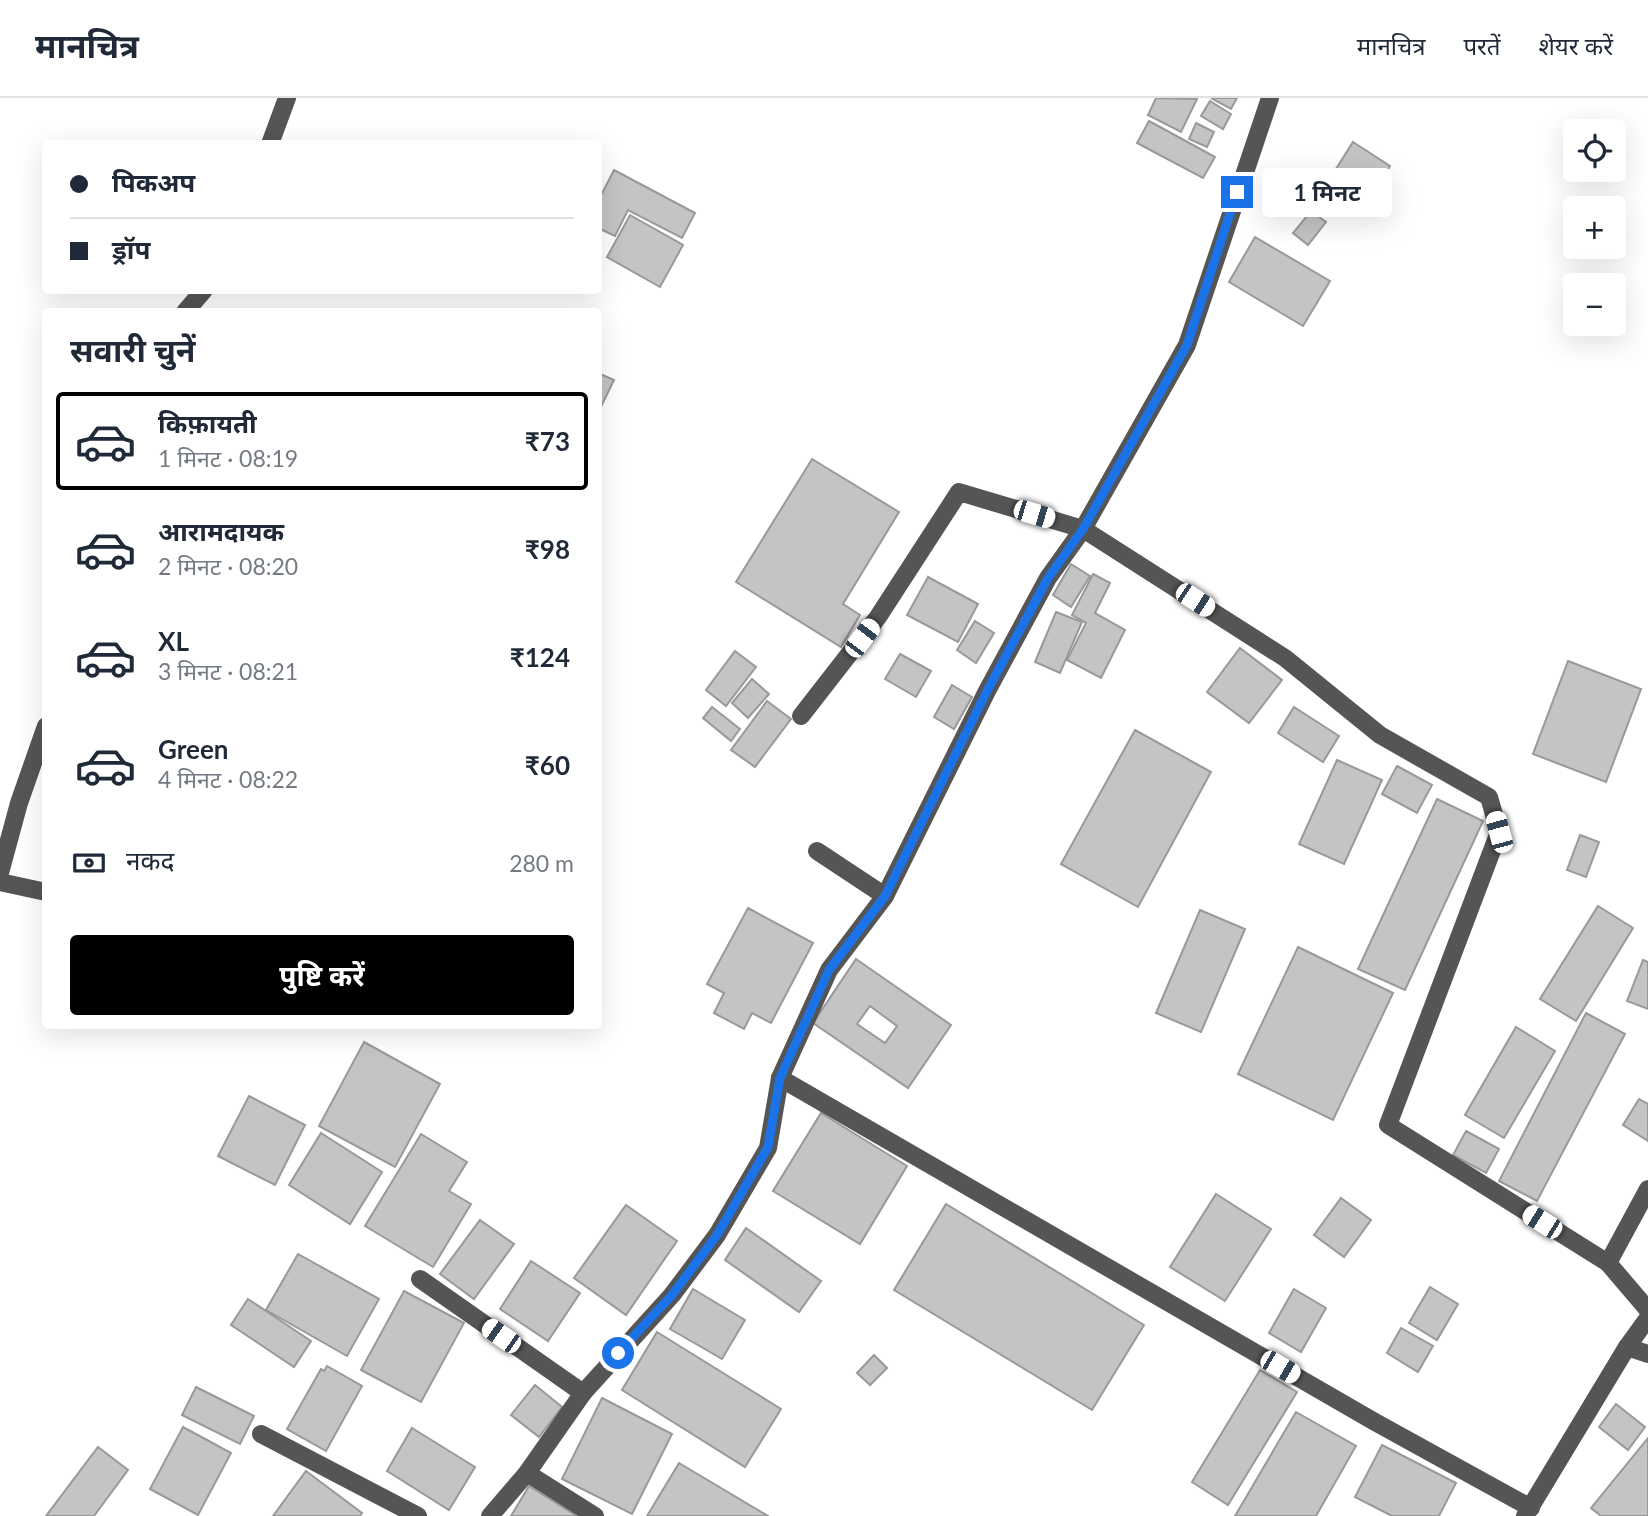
<!DOCTYPE html>
<html lang="hi">
<head>
<meta charset="utf-8">
<style>
	:root { --surface:#fff; --page:#f2f2f3; --text:#1f2937; --muted:#747a83; --line:#e0e1e3; --accent:#000 }
	body { margin:0; font-family:Lato,"Noto Sans Devanagari",sans-serif; background:var(--page); color:var(--text); height:100vh; display:flex; flex-direction:column; font-size:26px; white-space:nowrap }
	* { box-sizing:border-box; margin:0 }
	p { font-size:23px; color:var(--muted) }
	.icon { flex:none; width:38px; height:38px; fill:none; stroke:currentColor; stroke-width:2; stroke-linecap:round; stroke-linejoin:round }
	.map { position:relative; flex:1; overflow:hidden }
	.panel { position:absolute; left:42px; top:210px; width:560px; height:721px; display:flex; flex-direction:column; background:var(--surface); border-radius:7px; box-shadow:0 7px 28px #0002 }
	.panel>* { flex:none }
	.hud { position:absolute; left:42px; top:42px; width:560px; height:154px; border-radius:7px; box-shadow:0 7px 28px #0002; display:grid; align-content:center; height:154px; padding:0 28px; background:var(--surface) }
	.buttons { position:absolute; left:1563px; top:21px; display:grid; gap:14px }
	.buttons a { display:grid; place-items:center; width:63px; height:63px; border-radius:7px; background:var(--surface); box-shadow:0 7px 28px #0002; font-size:35px }
	.end { position:absolute; width:32px; height:32px; margin:-16px; border:9px solid #1a73e8; background:#fff; box-shadow:0 0 0 4px #fff }
	.from { border-radius:50% }
	.bubble { position:absolute; height:49px; border-radius:7px; background:var(--surface); box-shadow:0 7px 28px #0002; font-size:23px; font-weight:700; line-height:49px; text-align:center }
	.car { position:absolute; width:21px; height:42px; margin:-21px -10px; border-radius:9px; box-shadow:0 0 5px 2px #0007; background:linear-gradient(#fff 24%,#345 0 40%,#fff 0 76%,#345 0 86%,#fff 0) }
	.hud b { display:flex; align-items:center; gap:24px; height:66px; font-size:26px }
	.hud b+b { border-top:2px solid var(--line) }
	.hud i { width:18px; height:18px; background:var(--text) }
	ul { padding:0; list-style:none }
	li { display:flex; align-items:center; gap:21px; height:98px; margin:0 14px 10px; padding:0 14px; border:4px solid transparent; border-radius:7px }
	li div { flex:1 }
	li b { display:block; font-size:26px }
	li em { font-style:normal; font-weight:700 }
	li.active { border-color:var(--accent) }
	li>.icon { width:63px; height:63px; stroke-width:1.5 }
	h2 { padding:0 28px; font-size:32px; line-height:84px }
	.pay { display:flex; align-items:center; gap:18px; height:77px; padding:0 28px; font-size:26px }
	.pay p { margin-inline-start:auto }
	.button { display:flex; gap:14px; margin-top:auto; padding:14px 28px }
	.button a { flex:1; height:80px; border-radius:7px; background:var(--accent); color:#fff; font-size:28px; font-weight:700; line-height:80px; text-align:center }
	header { display:flex; align-items:center; gap:42px; box-sizing:border-box; height:98px; padding:0 35px; background:var(--surface); border-bottom:2px solid var(--line) }
	header strong { font-size:33px }
	nav { display:flex; gap:38px; margin-inline-start:auto; font-size:24px }
	.map>svg:first-child { display:block }
</style>
</head>
<body>
<header>
<strong>मानचित्र</strong>
<nav><a>मानचित्र</a><a>परतें</a><a>शेयर करें</a></nav>
</header>
<div class="map">
<svg width="1648" height="1418" viewBox="0 0 1648 1418">
	<rect width="100%" height="100%" fill="#fff"/>
	<g fill="#c4c4c4" stroke="#999" stroke-width="2" fill-rule="evenodd">
		<polygon points="1156,0 1197,1 1181,34 1148,17"/>
		<polygon points="1211,0 1237,0 1231,11"/>
		<polygon points="1210,3 1231,16 1223,31 1201,18"/>
		<polygon points="1149,23 1215,59 1203,80 1137,45"/>
		<polygon points="1196,25 1214,34 1207,49 1189,41"/>
		<polygon points="1353,44 1390,68 1366,106 1329,82"/>
		<polygon points="614,72 695,115 682,140 628,112 615,138 598,130 598,103"/>
		<polygon points="1311,113 1326,124 1308,147 1293,135"/>
		<polygon points="630,117 683,147 660,189 607,159"/>
		<polygon points="1255,139 1330,183 1303,228 1229,184"/>
		<polygon points="598,275 614,282 598,315"/>
		<polygon points="812,361 899,414 843,506 860,517 841,549 736,484"/>
		<polygon points="1071,466 1090,478 1071,509 1053,497"/>
		<polygon points="1093,476 1110,485 1095,515 1125,532 1101,580 1067,562 1086,525 1072,517"/>
		<polygon points="928,479 978,506 958,544 907,517"/>
		<polygon points="1056,514 1082,524 1060,575 1035,564"/>
		<polygon points="975,523 994,535 976,565 957,552"/>
		<polygon points="1240,550 1282,582 1249,625 1207,594"/>
		<polygon points="735,553 756,569 726,608 706,592"/>
		<polygon points="900,556 931,573 916,599 885,581"/>
		<polygon points="1568,563 1641,591 1606,684 1533,656"/>
		<polygon points="752,581 769,596 748,620 732,605"/>
		<polygon points="952,587 972,599 954,631 934,619"/>
		<polygon points="767,603 791,621 755,669 731,652"/>
		<polygon points="712,609 740,631 731,643 703,620"/>
		<polygon points="1294,609 1339,638 1323,664 1278,635"/>
		<polygon points="1135,632 1211,674 1138,809 1061,766"/>
		<polygon points="1337,662 1382,682 1344,766 1299,746"/>
		<polygon points="1397,668 1432,687 1417,715 1382,696"/>
		<polygon points="1437,701 1483,723 1405,892 1358,871"/>
		<polygon points="1580,737 1599,744 1586,779 1567,772"/>
		<polygon points="1598,808 1633,830 1576,923 1540,901"/>
		<polygon points="748,810 813,845 771,925 752,915 744,931 714,915 724,895 707,886"/>
		<polygon points="1200,812 1245,831 1201,934 1156,915"/>
		<polygon points="1298,849 1393,895 1333,1022 1238,976"/>
		<path d="M856,861L951,927L908,990L813,925ZM870,908L897,928L885,945L857,926Z"/>
		<polygon points="1643,862 1648,864 1648,911 1627,903"/>
		<polygon points="1586,915 1625,936 1537,1103 1499,1083"/>
		<polygon points="1516,929 1555,953 1504,1040 1465,1017"/>
		<polygon points="364,944 440,986 395,1069 319,1028"/>
		<polygon points="249,998 305,1027 275,1087 218,1058"/>
		<polygon points="1639,1001 1648,1006 1648,1043 1623,1027"/>
		<polygon points="821,1015 907,1068 860,1146 773,1093"/>
		<polygon points="1466,1033 1499,1051 1486,1075 1453,1057"/>
		<polygon points="321,1035 382,1074 350,1126 289,1087"/>
		<polygon points="421,1036 467,1064 449,1093 471,1106 433,1169 365,1128"/>
		<polygon points="1216,1096 1271,1131 1225,1203 1170,1169"/>
		<polygon points="1341,1100 1371,1122 1344,1159 1314,1137"/>
		<polygon points="946,1106 1144,1227 1092,1312 894,1192"/>
		<polygon points="626,1107 677,1143 626,1217 574,1180"/>
		<polygon points="480,1122 514,1146 474,1201 440,1176"/>
		<polygon points="746,1130 821,1183 799,1214 725,1162"/>
		<polygon points="298,1156 379,1201 347,1258 266,1212"/>
		<polygon points="531,1163 580,1195 548,1243 500,1211"/>
		<polygon points="1430,1189 1458,1206 1437,1242 1409,1225"/>
		<polygon points="693,1191 745,1222 722,1261 670,1231"/>
		<polygon points="1294,1191 1326,1210 1301,1254 1269,1235"/>
		<polygon points="404,1193 464,1225 421,1304 361,1272"/>
		<polygon points="248,1201 311,1243 294,1269 231,1227"/>
		<polygon points="1401,1230 1433,1248 1418,1274 1387,1255"/>
		<polygon points="657,1234 781,1311 745,1369 622,1292"/>
		<polygon points="874,1257 887,1270 870,1287 857,1275"/>
		<polygon points="327,1268 362,1288 326,1353 287,1331 321,1271 324,1273"/>
		<polygon points="1260,1272 1297,1294 1228,1407 1192,1384"/>
		<polygon points="535,1287 562,1309 539,1339 511,1317"/>
		<polygon points="196,1289 254,1318 240,1346 182,1317"/>
		<polygon points="602,1300 672,1336 632,1416 562,1381"/>
		<polygon points="1616,1306 1645,1329 1628,1352 1599,1329"/>
		<polygon points="1296,1314 1356,1348 1316,1418 1235,1418"/>
		<polygon points="183,1329 231,1355 198,1417 150,1391"/>
		<polygon points="412,1330 475,1369 449,1412 387,1373"/>
		<polygon points="1648,1340 1648,1418 1601,1418 1591,1410"/>
		<polygon points="1382,1347 1456,1385 1439,1418 1392,1418 1355,1399"/>
		<polygon points="98,1349 128,1372 94,1418 46,1418"/>
		<polygon points="679,1365 768,1418 647,1418"/>
		<polygon points="306,1373 362,1415 360,1418 273,1418"/>
		<polygon points="529,1388 577,1418 511,1418"/>
	</g>
	<g fill="none" stroke-linecap="round" stroke-linejoin="round">
		<g stroke="#555" stroke-width="18">
			<polyline points="270,46 287,0"/>
			<polyline points="185,214 204,192"/>
			<polyline points="801,618 878,519 959,394 1083,431 1285,560 1380,637 1489,699 1499,734 1388,1027 1608,1165 1648,1212"/>
			<polyline points="0,775 19,705 46,628"/>
			<polyline points="0,784 46,794"/>
			<polyline points="885,798 987,593 1048,480 1083,431 1187,247 1270,0"/>
			<polyline points="780,980 1375,1324 1531,1410"/>
			<polyline points="1608,1165 1648,1091"/>
			<polyline points="420,1181 583,1295"/>
			<polyline points="1648,1220 1627,1249 1648,1256"/>
			<polyline points="261,1336 418,1418"/>
			<polyline points="527,1375 595,1418"/>
			<polyline points="490,1418 527,1375 583,1295 672,1197 717,1137 768,1050 780,980 829,872 885,798 817,753"/>
			<polyline points="1525,1418 1627,1249"/>
		</g>
	</g>
	<g fill="none" stroke-linecap="round" stroke-linejoin="round">
		<polyline stroke="#1a73e8" stroke-width="9" points="618,1255 672,1197 717,1137 768,1049 780,980 829,872 885,798 987,593 1048,480 1083,431 1187,247 1237,94"/>
	</g>
</svg>
<div class="buttons">
<a><svg class="icon" aria-label="locate" viewBox="0 0 24 24"><circle cx="12" cy="12" r="6"/><path d="M12 2v4M12 18v4M2 12h4M18 12h4"/></svg></a>
<a>+</a>
<a>−</a>
</div>
<i class="end from" style="left:618px;top:1255px"></i>
<i class="end" style="left:1237px;top:94px"></i>
<div class="bubble" style="left:1262px;top:70px;width:130px">1 मिनट</div>
<i class="car" style="left:1034px;top:416px;rotate:107deg"></i>
<i class="car" style="left:1195px;top:502px;rotate:123deg"></i>
<i class="car" style="left:862px;top:540px;rotate:37deg"></i>
<i class="car" style="left:1499px;top:734px;rotate:345deg"></i>
<i class="car" style="left:1542px;top:1124px;rotate:302deg"></i>
<i class="car" style="left:501px;top:1238px;rotate:305deg"></i>
<i class="car" style="left:1280px;top:1269px;rotate:120deg"></i>
<div class="hud">
<b><i class="from"></i>पिकअप</b>
<b><i></i>ड्रॉप</b>
</div>
<section class="panel">
<h2>सवारी चुनें</h2>
<ul>
<li class="active"><svg class="icon" aria-label="car" viewBox="0 0 24 24"><path d="M5 17H2v-5l4-1 3-4h7l3 4 3 1v5h-3M9 17h6M6 11h13"/><circle cx="7" cy="17" r="2"/><circle cx="17" cy="17" r="2"/></svg><div><b>किफ़ायती</b><p>1 मिनट · 08:19</p></div><em>₹73</em></li>
<li><svg class="icon" aria-label="car" viewBox="0 0 24 24"><path d="M5 17H2v-5l4-1 3-4h7l3 4 3 1v5h-3M9 17h6M6 11h13"/><circle cx="7" cy="17" r="2"/><circle cx="17" cy="17" r="2"/></svg><div><b>आरामदायक</b><p>2 मिनट · 08:20</p></div><em>₹98</em></li>
<li><svg class="icon" aria-label="car" viewBox="0 0 24 24"><path d="M5 17H2v-5l4-1 3-4h7l3 4 3 1v5h-3M9 17h6M6 11h13"/><circle cx="7" cy="17" r="2"/><circle cx="17" cy="17" r="2"/></svg><div><b>XL</b><p>3 मिनट · 08:21</p></div><em>₹124</em></li>
<li><svg class="icon" aria-label="car" viewBox="0 0 24 24"><path d="M5 17H2v-5l4-1 3-4h7l3 4 3 1v5h-3M9 17h6M6 11h13"/><circle cx="7" cy="17" r="2"/><circle cx="17" cy="17" r="2"/></svg><div><b>Green</b><p>4 मिनट · 08:22</p></div><em>₹60</em></li>
</ul>
<div class="pay"><svg class="icon" aria-label="cash" viewBox="0 0 24 24"><path d="M3 7h18v10H3z"/><circle cx="12" cy="12" r="2"/></svg>नकद<p>280 m</p></div>
<div class="button"><a>पुष्टि करें</a></div>
</section>
</div>
</body>
</html>
